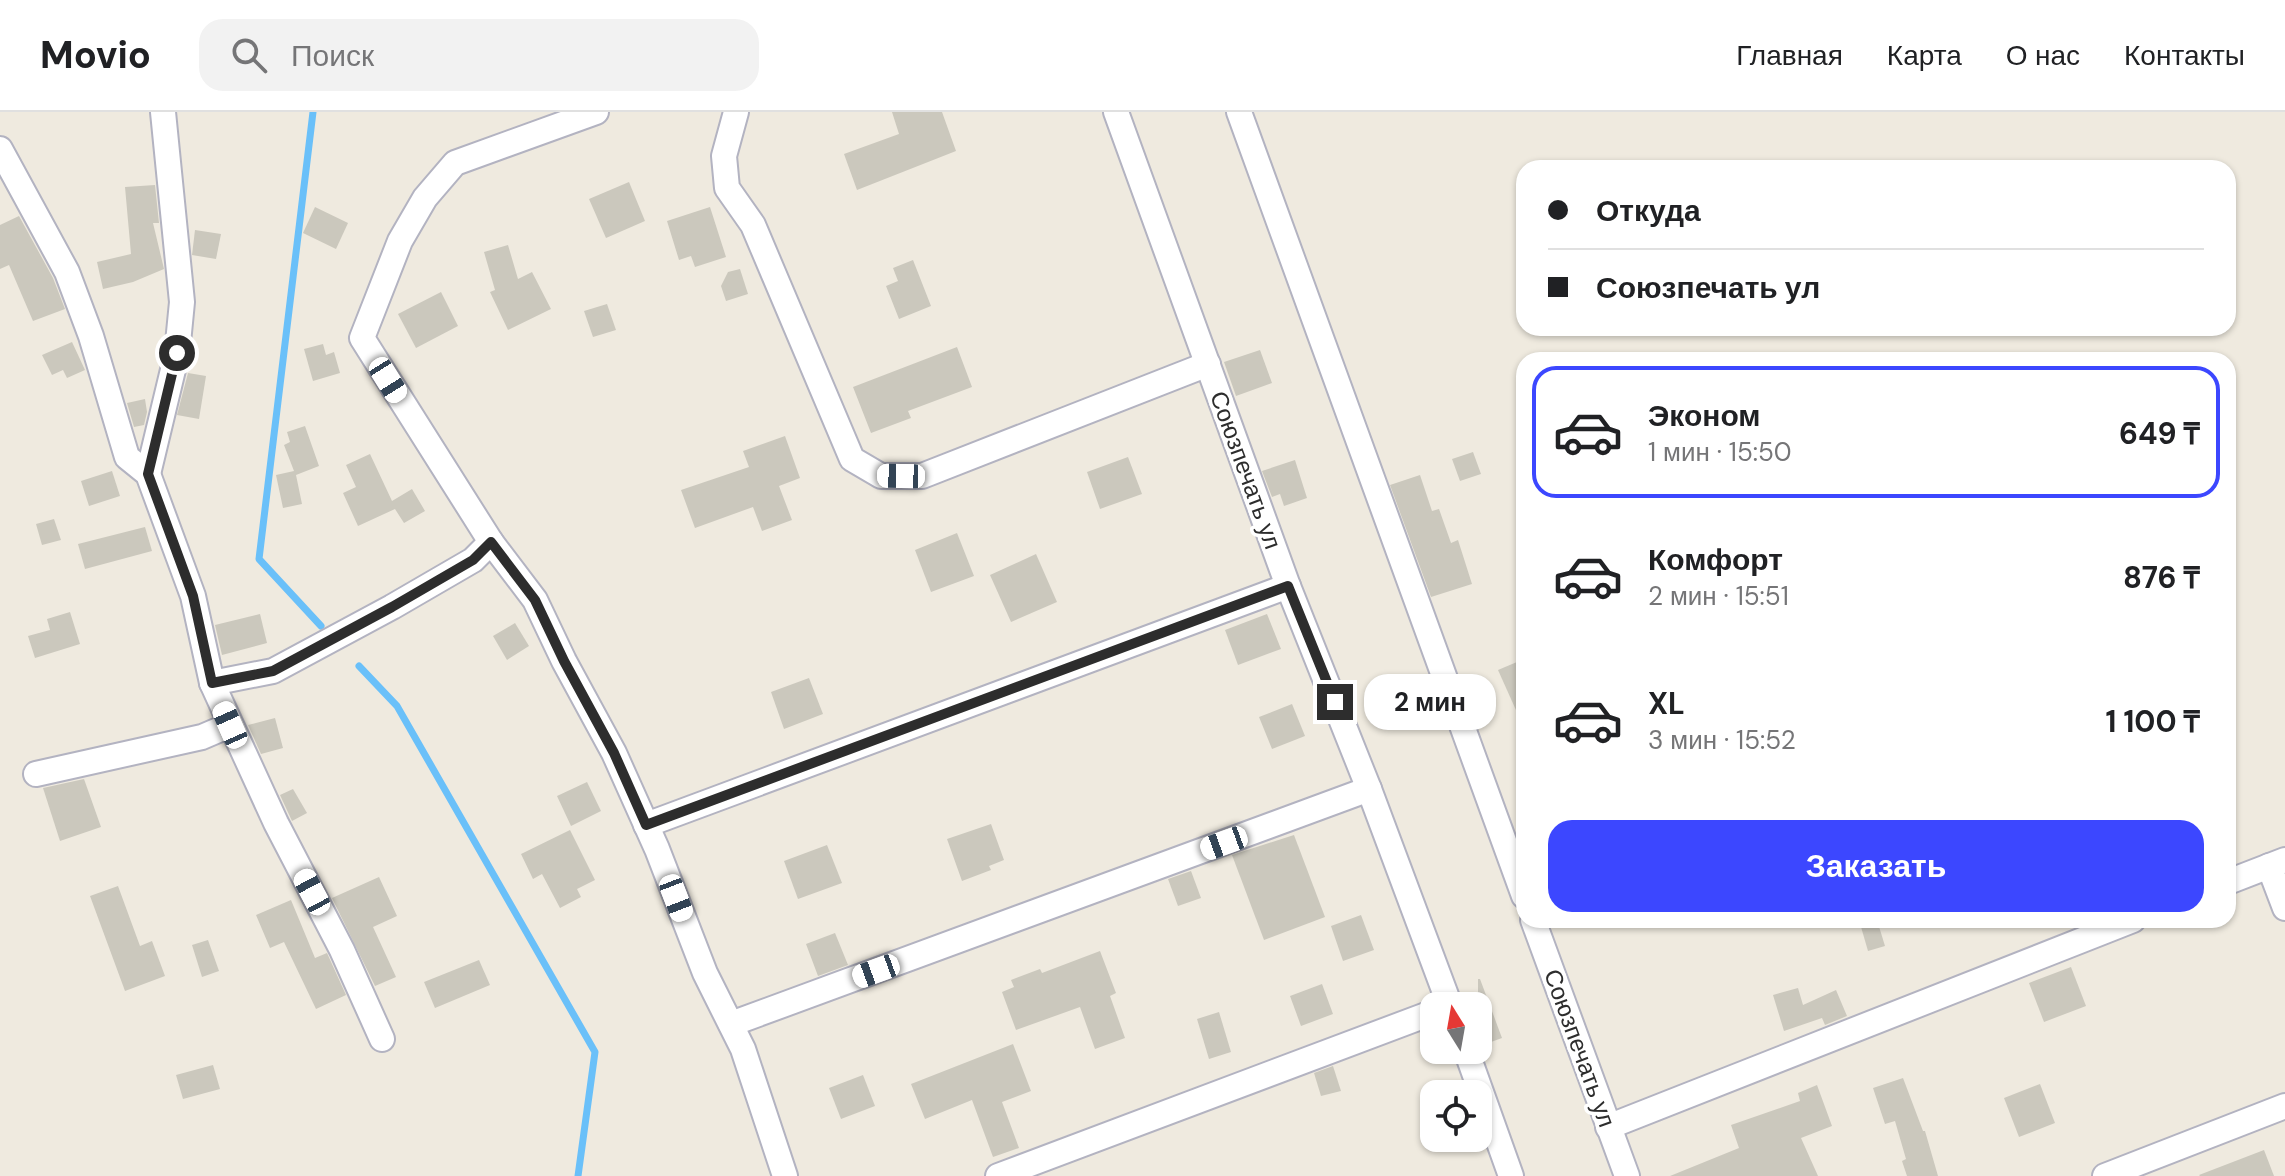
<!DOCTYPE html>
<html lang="ru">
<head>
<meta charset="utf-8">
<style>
	:root { --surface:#fff; --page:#f2f2f2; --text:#202124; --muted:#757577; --line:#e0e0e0; --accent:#3c47ff }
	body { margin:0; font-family:"DM Sans",sans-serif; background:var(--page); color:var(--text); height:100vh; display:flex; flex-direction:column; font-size:30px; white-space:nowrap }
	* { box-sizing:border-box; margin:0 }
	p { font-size:26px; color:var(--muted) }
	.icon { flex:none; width:44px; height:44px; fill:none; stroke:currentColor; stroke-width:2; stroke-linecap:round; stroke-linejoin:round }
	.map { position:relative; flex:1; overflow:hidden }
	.side { position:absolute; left:1516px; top:240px; width:720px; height:576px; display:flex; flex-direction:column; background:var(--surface); border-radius:24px; box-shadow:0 2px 6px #0004 }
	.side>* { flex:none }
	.top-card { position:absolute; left:1516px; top:48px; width:720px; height:176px; border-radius:24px; box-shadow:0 2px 6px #0004; display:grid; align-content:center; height:176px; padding:0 32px; background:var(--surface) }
	.needle { width:52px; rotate:349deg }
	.buttons { position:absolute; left:1420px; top:880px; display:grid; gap:16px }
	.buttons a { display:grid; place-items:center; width:72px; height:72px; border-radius:16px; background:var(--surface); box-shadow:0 2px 6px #0004; font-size:40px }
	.end { position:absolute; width:36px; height:36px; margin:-18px; border:10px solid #2d2d2d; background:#fff; box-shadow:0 0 0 4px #fff }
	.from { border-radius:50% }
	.bubble { position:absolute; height:56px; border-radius:24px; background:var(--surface); box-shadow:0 2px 6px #0004; font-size:26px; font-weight:700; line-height:56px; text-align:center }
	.car { position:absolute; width:24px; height:48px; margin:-24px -12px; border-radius:10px; box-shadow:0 0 6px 2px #0007; background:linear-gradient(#fff 24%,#345 0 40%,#fff 0 76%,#345 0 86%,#fff 0) }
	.top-card b { display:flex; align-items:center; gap:28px; height:76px; font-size:30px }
	.top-card b+b { border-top:2px solid var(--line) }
	.top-card i { width:20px; height:20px; background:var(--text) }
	ul { padding:14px 0 0; list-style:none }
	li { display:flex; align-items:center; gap:24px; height:132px; margin:0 16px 12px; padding:0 16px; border:4px solid transparent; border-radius:24px }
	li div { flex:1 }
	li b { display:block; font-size:30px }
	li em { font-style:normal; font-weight:700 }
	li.current { border-color:var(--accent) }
	li>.icon { width:72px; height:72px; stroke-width:1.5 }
	.cta { display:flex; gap:16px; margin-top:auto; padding:16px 32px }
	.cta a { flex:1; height:92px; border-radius:24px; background:var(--accent); color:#fff; font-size:32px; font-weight:700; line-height:92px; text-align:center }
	header { display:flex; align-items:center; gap:48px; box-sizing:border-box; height:112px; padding:0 40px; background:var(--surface); border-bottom:2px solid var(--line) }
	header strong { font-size:38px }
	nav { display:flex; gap:44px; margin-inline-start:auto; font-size:28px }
	.search { width:560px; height:72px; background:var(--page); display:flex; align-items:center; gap:20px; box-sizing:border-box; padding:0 28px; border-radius:24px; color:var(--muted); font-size:30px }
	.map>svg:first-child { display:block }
</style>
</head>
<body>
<header>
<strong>Movio</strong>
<div class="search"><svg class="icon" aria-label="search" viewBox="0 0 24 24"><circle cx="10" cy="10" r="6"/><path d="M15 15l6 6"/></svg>Поиск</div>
<nav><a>Главная</a><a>Карта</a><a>О нас</a><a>Контакты</a></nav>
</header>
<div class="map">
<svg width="2285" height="1064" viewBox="0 0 2285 1064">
	<rect width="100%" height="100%" fill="#efeadf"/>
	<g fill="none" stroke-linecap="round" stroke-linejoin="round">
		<g stroke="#6ac0f9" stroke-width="7">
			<polyline points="313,0 259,447 321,514"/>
			<polyline points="359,554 397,594 595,940 578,1064"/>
		</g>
	</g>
	<g fill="#cbc8bd">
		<polygon points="892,0 942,0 956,39 857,78 844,42 899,22"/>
		<polygon points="629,70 645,109 606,126 589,87"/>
		<polygon points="155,73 159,111 153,111 164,157 133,170 103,177 97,150 131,142 125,75"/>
		<polygon points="315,95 348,111 336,137 303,121"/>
		<polygon points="710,95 726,145 695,155 691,144 679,148 667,109"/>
		<polygon points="19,104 53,166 65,197 33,209 9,153 0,157 0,113"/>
		<polygon points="195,118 221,122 216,147 192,143"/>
		<polygon points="508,133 518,167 532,160 551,197 508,218 490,180 495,178 484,140"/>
		<polygon points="913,148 931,194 899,207 886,174 898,169 893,156"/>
		<polygon points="740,157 748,182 726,189 721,174 728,160"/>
		<polygon points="441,180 458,214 416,236 398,202"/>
		<polygon points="607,192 616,218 593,225 584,199"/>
		<polygon points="72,230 85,258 67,266 63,258 52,263 42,243"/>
		<polygon points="323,232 326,243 334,240 340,261 313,269 304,237"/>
		<polygon points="957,235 972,275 908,299 911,306 871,321 853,275"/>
		<polygon points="1260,238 1272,271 1236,284 1224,250"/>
		<polygon points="188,261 206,264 199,307 177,303"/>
		<polygon points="145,287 147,300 144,313 134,315 127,291"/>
		<polygon points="305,314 319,354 296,363 302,392 283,396 276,363 294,359 284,333 290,330 287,320"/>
		<polygon points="785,324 800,366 779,374 792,408 762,419 753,395 695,416 681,378 749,355 743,339"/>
		<polygon points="1473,340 1481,362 1460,369 1452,347"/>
		<polygon points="370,342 392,389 412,377 425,399 404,411 395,397 358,414 343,381 356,375 346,353"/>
		<polygon points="1128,345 1142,382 1100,397 1087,360"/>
		<polygon points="1295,348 1307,386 1284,394 1280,382 1272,385 1262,359"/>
		<polygon points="112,359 120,384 89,394 81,369"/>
		<polygon points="1420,363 1432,399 1439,397 1451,431 1458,428 1472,472 1431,485 1390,373"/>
		<polygon points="54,407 61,428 42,433 36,412"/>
		<polygon points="145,415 152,439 85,457 78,432"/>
		<polygon points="957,421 974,464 931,480 915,438"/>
		<polygon points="1036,442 1057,490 1011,510 990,463"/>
		<polygon points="70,500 80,532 35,546 28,524 50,518 47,507"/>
		<polygon points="260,502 267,531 222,543 215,513"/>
		<polygon points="1267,502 1281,537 1238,553 1225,518"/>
		<polygon points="515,511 529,534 507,548 493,524"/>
		<polygon points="1524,547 1524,616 1498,558"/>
		<polygon points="809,566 823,602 784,617 771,580"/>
		<polygon points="1292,592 1305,624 1272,637 1259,605"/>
		<polygon points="275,606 283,636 261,642 248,613"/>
		<polygon points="84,667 101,715 60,729 43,676"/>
		<polygon points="587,670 601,699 571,714 557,684"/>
		<polygon points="293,677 307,701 292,709 280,683"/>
		<polygon points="991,712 1004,748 989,754 991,758 962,769 947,727"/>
		<polygon points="570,718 595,768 577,777 581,785 560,796 542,762 533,767 521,742"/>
		<polygon points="1294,723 1325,805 1264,828 1232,743"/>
		<polygon points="827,733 842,771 798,787 784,749"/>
		<polygon points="1191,759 1201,786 1178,794 1168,767"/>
		<polygon points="379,765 397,804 373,815 396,865 375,874 332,786"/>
		<polygon points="118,774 140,834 152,829 165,864 125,879 90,784"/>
		<polygon points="291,788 315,846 327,841 346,883 316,897 284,830 270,836 256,803"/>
		<polygon points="1361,803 1374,838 1343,849 1331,814"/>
		<polygon points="1859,808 1877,808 1885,834 1868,839"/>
		<polygon points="835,821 848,853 818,864 806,832"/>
		<polygon points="208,828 219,859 202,865 192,833"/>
		<polygon points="1100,839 1116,881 1110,884 1125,926 1095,937 1080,895 1016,918 1002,880 1014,875 1011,868 1040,857 1042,861"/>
		<polygon points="479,848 490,873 435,896 424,870"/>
		<polygon points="2071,855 2086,894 2044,910 2029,871"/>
		<polygon points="1478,867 1480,867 1502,926 1480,934 1478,930"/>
		<polygon points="1322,872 1333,902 1301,914 1290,884"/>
		<polygon points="1798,876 1803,893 1836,878 1847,904 1825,913 1822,906 1784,919 1773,883"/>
		<polygon points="1219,900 1231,940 1209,947 1197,907"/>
		<polygon points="1013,932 1031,979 1002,990 1019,1036 993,1045 972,988 925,1007 911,972"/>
		<polygon points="213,953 220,977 183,987 176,963"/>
		<polygon points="1333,954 1341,979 1321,984 1314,961"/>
		<polygon points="863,963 875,994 841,1007 829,976"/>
		<polygon points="1903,966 1923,1019 1925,1019 1938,1064 1907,1064 1902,1049 1906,1047 1895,1009 1885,1012 1873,976"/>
		<polygon points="2040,972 2055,1011 2019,1025 2004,986"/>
		<polygon points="1817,973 1832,1014 1801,1026 1818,1064 1670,1064 1739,1036 1731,1013 1800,989 1798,981"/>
		<polygon points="2264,1038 2274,1064 2200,1064 2199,1063"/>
	</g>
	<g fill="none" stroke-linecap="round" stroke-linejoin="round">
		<g stroke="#b3b3c1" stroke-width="28">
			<g id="street">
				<polyline points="596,0 455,51 425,86 400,129 362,226 491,430 535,488 564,549 614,641 657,737 705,861 743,937 785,1064"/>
				<polyline points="736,0 724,44 727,76 753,113 852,347 881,364 922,364 1208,252"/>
				<polyline points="1116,0 1288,474 1369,677 1450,894"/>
				<polyline points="1239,0 1524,784"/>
				<polyline points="0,37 67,160 91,224 127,345 148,362 193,484 212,571 276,711 342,838 382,927"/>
				<polyline points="148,362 177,241 182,190 163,0"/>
				<polyline points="212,571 273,559 392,495 473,448 491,430"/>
				<polyline points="36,662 202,625 230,613"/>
				<polyline points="646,713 1288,474"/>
				<polyline points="2269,754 2285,796"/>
				<polyline points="2228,770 2285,748"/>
				<polyline points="1533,808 1627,1064"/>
				<polyline points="731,912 1369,677"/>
				<polyline points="1466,938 1511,1064"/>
				<polyline points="1608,1015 2133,808"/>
				<polyline points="998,1064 1434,900"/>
				<polyline points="2105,1064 2285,994"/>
			</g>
		</g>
		<use href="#street" stroke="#fff" stroke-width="24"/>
	</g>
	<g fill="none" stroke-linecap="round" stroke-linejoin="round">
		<polyline stroke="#2d2d2d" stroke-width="10" points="177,241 148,362 193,484 212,571 273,559 392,495 473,448 491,430 535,488 564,549 614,641 646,713 1288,474 1335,590"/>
	</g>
	<g text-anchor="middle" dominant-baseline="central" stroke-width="7" stroke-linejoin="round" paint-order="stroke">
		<g font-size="24" fill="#2d2d2d" stroke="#fff">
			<text transform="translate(1246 358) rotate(70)">Союзпечать ул</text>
			<text transform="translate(1580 936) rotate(70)">Союзпечать ул</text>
		</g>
	</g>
</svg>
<div class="buttons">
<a><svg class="needle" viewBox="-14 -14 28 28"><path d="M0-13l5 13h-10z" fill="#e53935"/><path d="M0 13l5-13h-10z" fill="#757577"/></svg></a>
<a><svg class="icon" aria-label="locate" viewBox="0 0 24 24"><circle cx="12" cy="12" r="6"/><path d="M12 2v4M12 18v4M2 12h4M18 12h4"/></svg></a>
</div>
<i class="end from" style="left:177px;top:241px"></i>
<i class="end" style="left:1335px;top:590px"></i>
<div class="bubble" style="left:1364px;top:562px;width:132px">2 мин</div>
<i class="car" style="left:388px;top:268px;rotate:148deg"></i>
<i class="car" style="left:901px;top:364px;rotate:271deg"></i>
<i class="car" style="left:230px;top:613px;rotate:336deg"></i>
<i class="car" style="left:1224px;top:731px;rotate:250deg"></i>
<i class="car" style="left:312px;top:780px;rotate:332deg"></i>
<i class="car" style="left:676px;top:786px;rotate:159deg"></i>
<i class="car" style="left:876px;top:859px;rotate:250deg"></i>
<div class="top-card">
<b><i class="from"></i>Откуда</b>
<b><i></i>Союзпечать ул</b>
</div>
<section class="side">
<ul>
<li class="current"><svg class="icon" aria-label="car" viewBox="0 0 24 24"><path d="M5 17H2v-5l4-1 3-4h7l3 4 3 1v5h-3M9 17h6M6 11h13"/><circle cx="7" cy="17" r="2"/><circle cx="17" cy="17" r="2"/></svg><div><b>Эконом</b><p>1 мин · 15:50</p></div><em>649 ₸</em></li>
<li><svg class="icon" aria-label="car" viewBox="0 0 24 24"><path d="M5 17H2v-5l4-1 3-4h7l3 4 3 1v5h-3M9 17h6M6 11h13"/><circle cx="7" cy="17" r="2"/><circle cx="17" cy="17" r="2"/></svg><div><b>Комфорт</b><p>2 мин · 15:51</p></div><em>876 ₸</em></li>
<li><svg class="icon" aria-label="car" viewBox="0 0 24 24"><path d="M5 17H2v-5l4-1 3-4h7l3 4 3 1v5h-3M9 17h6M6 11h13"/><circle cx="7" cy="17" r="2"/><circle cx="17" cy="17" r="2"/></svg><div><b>XL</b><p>3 мин · 15:52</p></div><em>1 100 ₸</em></li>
</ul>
<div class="cta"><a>Заказать</a></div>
</section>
</div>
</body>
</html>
